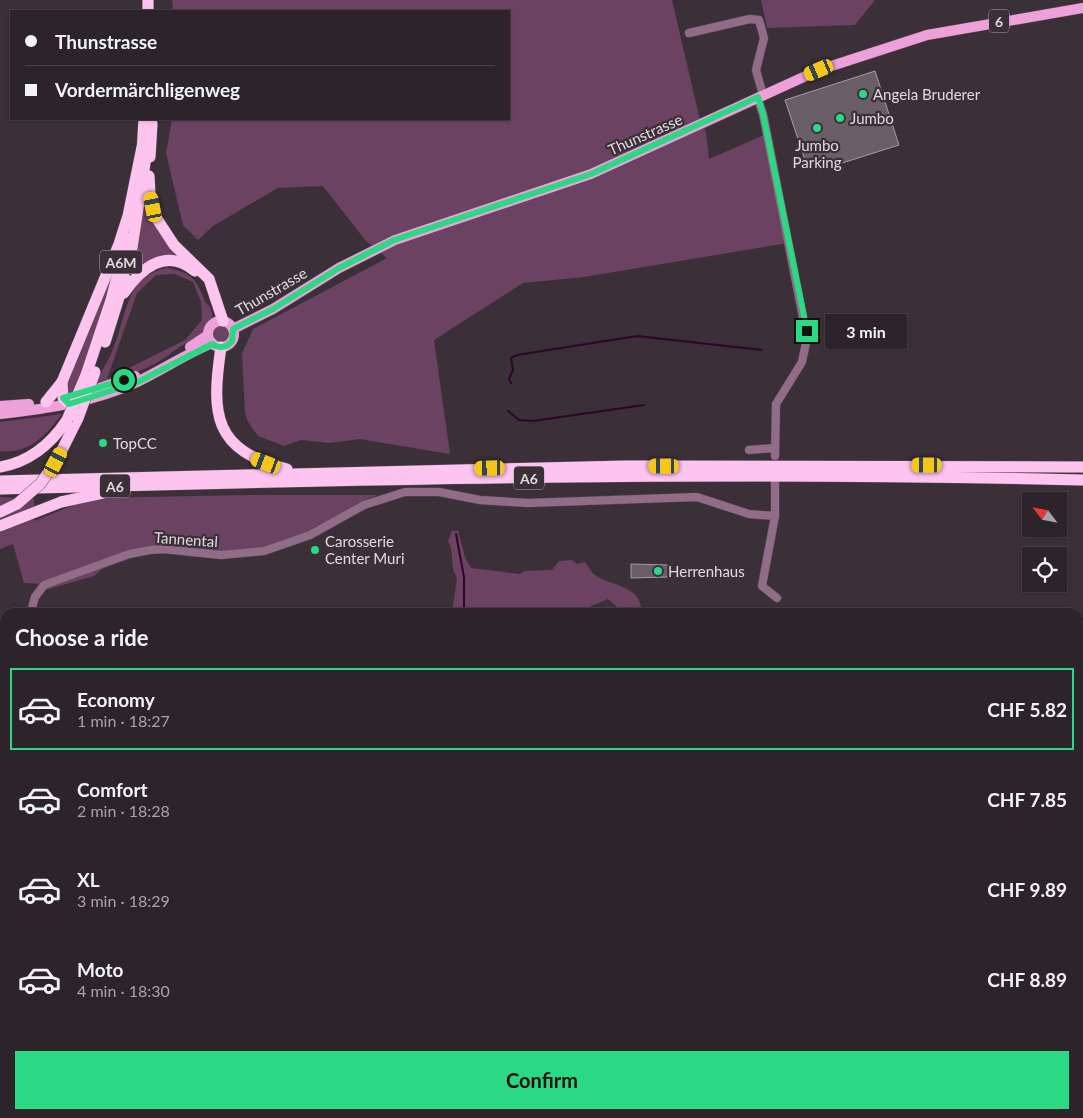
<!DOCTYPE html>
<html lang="en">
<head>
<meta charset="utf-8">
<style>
	:root { --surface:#2c242a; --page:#383036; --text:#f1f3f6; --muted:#a6a4a8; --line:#484147; --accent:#2bd884 }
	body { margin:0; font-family:Lato,sans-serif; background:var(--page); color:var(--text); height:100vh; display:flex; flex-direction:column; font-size:19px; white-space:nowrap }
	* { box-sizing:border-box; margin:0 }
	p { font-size:16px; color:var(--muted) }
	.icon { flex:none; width:28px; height:28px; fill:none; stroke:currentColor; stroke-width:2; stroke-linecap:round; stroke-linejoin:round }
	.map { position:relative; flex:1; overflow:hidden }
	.panel { position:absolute; left:0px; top:608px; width:1084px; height:511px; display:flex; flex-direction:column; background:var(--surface); border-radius:15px 15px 0 0; box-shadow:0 1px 4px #0004,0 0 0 1px var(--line) }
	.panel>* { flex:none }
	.hud { position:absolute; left:10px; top:10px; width:500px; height:110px; border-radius:0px; box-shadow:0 1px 4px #0004,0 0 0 1px var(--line); display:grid; align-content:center; height:110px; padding:0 15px; background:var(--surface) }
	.needle { width:32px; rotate:302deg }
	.controls { position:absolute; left:1022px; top:492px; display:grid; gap:10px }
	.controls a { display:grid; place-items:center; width:45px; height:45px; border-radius:0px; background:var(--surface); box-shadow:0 1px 4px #0004,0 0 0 1px var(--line); font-size:25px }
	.end { position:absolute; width:22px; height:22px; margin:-11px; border:6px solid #2bd884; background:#111; box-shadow:0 0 0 2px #111 }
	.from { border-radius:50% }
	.bubble { position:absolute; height:35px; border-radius:0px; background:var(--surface); box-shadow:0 1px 4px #0004,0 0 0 1px var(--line); font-size:16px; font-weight:700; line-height:35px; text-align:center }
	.car { position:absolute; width:15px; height:30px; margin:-15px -8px; border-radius:6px; box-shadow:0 0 4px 1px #0007; background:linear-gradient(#f5c518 24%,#345 0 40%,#f5c518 0 76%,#345 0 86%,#f5c518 0) }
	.hud b { display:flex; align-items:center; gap:18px; height:48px; font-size:19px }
	.hud b+b { border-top:1px solid var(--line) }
	.hud i { width:12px; height:12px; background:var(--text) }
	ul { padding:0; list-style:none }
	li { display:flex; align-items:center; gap:15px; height:82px; margin:0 10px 8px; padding:0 5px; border:2px solid transparent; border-radius:0px }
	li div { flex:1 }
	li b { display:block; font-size:19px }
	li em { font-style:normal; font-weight:700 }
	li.on { border-color:var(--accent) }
	li>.icon { width:45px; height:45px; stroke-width:1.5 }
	h2 { padding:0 15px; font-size:22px; line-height:60px }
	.cta { display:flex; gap:10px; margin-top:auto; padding:10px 15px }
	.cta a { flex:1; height:58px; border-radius:0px; background:var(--accent); color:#111; font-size:20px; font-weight:700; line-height:58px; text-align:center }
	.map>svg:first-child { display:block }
</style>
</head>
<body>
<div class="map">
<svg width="1083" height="1118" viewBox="0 0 1083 1118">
	<rect width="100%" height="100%" fill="#3b3038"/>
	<g fill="#6c4262" fill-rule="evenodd">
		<polygon points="172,0 672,0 699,116 706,133 709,159 764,135 788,243 584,277 523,283 434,340 450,454 360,439 330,443 301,440 284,446 258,436 248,422 245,413 242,354 253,329 387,258 366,241 323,186 278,188 213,226 198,240 183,225 166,153 172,119 509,119 509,11 173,11"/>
		<polygon points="761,0 875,0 855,25 767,28"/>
		<polygon points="148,199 186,259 137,271 132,268 146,200"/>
		<polygon points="115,267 76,392 65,396 65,386"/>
		<path d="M167,268C191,272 197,279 205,302C206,304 209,305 210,307C218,321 201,336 192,343H186L155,364L126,377L95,386C100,373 108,362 113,349C127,316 125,276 167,268ZM175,274L193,282L201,302L202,320L185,340L107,379L137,293L156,275Z"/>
		<circle cx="221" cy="334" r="10"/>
		<path d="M62,414C46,435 28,455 0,451V422Z"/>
		<polygon points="248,495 378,495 358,503 315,530 274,546 245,552 142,554 102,569 94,576 42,591 41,584 24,583 13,544 0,549 0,497 34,499 34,521 91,498"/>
		<path d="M452,531H458L465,557L471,568L520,574L525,571L552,570L559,561L572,560L577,564L585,562C588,566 591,572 595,575C612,587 640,584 642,612H623L608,599L591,606L590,612H452L457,578C449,566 455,554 448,541Z"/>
		<polygon points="5,645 5,783 0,782 0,646"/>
		<polygon points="1083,810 1083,1118 759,1118 751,1114 1079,1114 1079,812"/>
		<polygon points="5,1028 5,1114 385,1114 384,1118 0,1118 0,1029"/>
	</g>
	<g fill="#2f0628">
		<polygon points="1079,877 1083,877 1083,937 1079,938"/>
		<polygon points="5,1078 5,1114 81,1114 72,1118 0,1118 0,1080"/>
	</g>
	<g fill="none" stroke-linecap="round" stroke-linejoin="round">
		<g stroke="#2f0628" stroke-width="2">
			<polyline points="511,383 509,379 513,370 511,358 517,355 637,336 762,350"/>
			<polyline points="508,411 519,420 533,421 644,405"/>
			<polyline points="456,534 464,577 464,612"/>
			<polyline points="812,1114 819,1118"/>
			<polyline points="1051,1114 1069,1118"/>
			<polyline points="155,1118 164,1114"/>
			<polyline points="1039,1118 1045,1114"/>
		</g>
	</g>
	<g fill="#695d66" stroke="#a89aa4">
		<polygon points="875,71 899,145 820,170 818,163 807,166 785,100"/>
		<polygon points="631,564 668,565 668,577 631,578"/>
	</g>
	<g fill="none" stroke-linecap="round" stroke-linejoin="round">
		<g stroke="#594e56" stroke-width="9">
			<g id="minor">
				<polyline points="689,33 750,19 759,20 764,38 756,70 763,95"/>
				<polyline points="757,97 763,114 807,338 802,362 776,404 775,456"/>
				<polyline points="749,450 775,448"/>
				<polyline points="775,483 775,516 762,586 777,598"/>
				<polyline points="31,612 35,597 44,585 129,554 150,550 163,549 221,555 264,551 310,535 364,505 405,492 439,492 480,500 528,503 697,497 749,514 775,516"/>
				<polyline points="0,642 5,641"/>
				<polyline points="0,783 5,783"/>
				<polyline points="0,823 5,823"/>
				<polyline points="0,882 5,882"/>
				<polyline points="0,940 5,941"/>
				<polyline points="472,1114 476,1118"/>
			</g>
		</g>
		<g stroke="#594e56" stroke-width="11">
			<g id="major">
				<circle cx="221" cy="334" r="13"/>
				<polyline points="233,329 273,309 339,268 395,240 591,174 819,70 927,35 1083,8"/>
				<polyline points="190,347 208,335"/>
				<polyline points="85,393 135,376"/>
				<polyline points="0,406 29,404"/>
				<path d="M0,414C46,409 94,402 137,382C162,370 186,354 212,343"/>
			</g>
		</g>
		<g stroke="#594e56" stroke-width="12">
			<g id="highway">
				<polyline points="148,0 148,11"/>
				<polyline points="150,119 152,124 150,157"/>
				<polyline points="142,153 144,119"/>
				<polyline points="149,176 150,194 157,219 174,245 209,279 223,321"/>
				<polyline points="132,248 147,150"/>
				<path d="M124,293C141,268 166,247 195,271"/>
				<polyline points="105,342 125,278"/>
				<path d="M221,347C211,415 213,450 287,469"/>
				<polyline points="86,375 111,300 127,238"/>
				<polyline points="62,382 63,398 69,404"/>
				<polyline points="46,402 62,382 119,244 128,216 142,147"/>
				<polyline points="56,462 78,418"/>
				<path d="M0,467C30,462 51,444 67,420"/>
				<polyline points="0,481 627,466 1083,467"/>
				<path d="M0,489C361,479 722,471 1083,480"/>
				<polyline points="0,512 17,504"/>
				<polyline points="0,526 61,502 103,493"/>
			</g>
		</g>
		<use href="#minor" stroke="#916b88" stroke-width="8"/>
		<use href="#major" stroke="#eea0db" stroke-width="10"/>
		<use href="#highway" stroke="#fdc4ef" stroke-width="11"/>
		<g stroke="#594e56" stroke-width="12" stroke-linecap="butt">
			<g id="highway-bridge">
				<polyline points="78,418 95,372"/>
				<polyline points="67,420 86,375"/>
				<polyline points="17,504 40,484 56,462"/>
			</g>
		</g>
		<use href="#highway-bridge" stroke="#fdc4ef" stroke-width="11"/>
	</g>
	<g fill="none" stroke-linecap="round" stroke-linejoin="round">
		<path stroke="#2bd884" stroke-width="6" d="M124,380L63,398L69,404L136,383L212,344C219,349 226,348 232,341L233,329L273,309L339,268L394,240L591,174L758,97L763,114L807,331"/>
	</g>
	<g fill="#2bd884" stroke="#3b3038" stroke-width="2">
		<circle cx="863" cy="94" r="5"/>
		<circle cx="840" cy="118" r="5"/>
		<circle cx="817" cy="128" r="5"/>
		<circle cx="103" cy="443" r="5"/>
		<circle cx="315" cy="550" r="5"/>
		<circle cx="658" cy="571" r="5"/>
	</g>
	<g text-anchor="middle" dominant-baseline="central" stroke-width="4.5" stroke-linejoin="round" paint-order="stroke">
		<g fill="#3b3038" stroke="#aea6ac" stroke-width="1">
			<rect x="989" y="9.5" width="20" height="23" rx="4"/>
			<rect x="100" y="250.5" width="42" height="23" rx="4"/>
			<rect x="514" y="466.5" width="30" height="23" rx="4"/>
			<rect x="100" y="474.5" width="30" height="23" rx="4"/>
		</g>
		<g font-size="14" font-weight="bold" fill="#e0d8dd">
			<text x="999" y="21">6</text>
			<text x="121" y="262">A6M</text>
			<text x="529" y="478">A6</text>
			<text x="115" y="486">A6</text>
		</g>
		<g font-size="15" fill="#e0d8dd" stroke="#3b3038" text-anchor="start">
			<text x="873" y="94">Angela Bruderer</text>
			<text x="850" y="118">Jumbo</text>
			<text x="817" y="145" text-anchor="middle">Jumbo<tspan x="817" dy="17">Parking</tspan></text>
			<text x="113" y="443">TopCC</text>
			<text x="325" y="541">Carosserie<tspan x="325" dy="17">Center Muri</tspan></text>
			<text x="668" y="571">Herrenhaus</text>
		</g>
		<g font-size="15" fill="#e0d8dd" stroke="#3b3038">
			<text transform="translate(645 134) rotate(-24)">Thunstrasse</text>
			<text transform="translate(271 291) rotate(-30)">Thunstrasse</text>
			<text transform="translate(186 539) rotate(4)">Tannental</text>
		</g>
	</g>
</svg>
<div class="controls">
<a><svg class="needle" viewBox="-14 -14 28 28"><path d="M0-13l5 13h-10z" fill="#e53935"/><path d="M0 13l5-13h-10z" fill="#a6a4a8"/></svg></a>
<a><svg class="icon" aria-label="locate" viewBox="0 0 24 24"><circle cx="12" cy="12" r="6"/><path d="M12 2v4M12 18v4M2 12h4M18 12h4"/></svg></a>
</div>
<i class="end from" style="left:124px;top:380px"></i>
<i class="end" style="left:807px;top:331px"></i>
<div class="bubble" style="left:825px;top:314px;width:82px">3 min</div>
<i class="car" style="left:819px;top:70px;rotate:247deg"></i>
<i class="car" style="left:153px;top:207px;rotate:349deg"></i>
<i class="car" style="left:56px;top:462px;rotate:28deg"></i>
<i class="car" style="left:266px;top:463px;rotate:291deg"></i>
<i class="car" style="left:927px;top:465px;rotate:270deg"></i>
<i class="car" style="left:664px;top:466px;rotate:270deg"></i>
<i class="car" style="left:490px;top:468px;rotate:269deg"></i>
<div class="hud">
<b><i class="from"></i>Thunstrasse</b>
<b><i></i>Vordermärchligenweg</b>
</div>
<section class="panel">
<h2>Choose a ride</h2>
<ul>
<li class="on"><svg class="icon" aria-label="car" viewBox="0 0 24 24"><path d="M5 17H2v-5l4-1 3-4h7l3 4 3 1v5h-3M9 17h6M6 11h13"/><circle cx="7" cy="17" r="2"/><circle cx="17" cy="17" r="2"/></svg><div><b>Economy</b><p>1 min · 18:27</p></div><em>CHF 5.82</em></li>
<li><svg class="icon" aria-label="car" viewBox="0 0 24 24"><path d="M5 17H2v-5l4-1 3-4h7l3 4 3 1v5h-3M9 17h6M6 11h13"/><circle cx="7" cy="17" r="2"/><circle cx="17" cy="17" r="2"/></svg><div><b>Comfort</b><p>2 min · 18:28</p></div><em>CHF 7.85</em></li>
<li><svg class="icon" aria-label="car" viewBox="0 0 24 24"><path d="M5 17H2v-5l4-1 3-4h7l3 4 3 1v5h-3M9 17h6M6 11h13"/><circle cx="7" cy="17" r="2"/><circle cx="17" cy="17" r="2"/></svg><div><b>XL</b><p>3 min · 18:29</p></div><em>CHF 9.89</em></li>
<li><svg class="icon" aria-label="car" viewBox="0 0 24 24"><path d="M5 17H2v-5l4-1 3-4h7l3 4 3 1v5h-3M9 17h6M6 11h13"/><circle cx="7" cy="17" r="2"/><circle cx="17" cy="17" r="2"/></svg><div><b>Moto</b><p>4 min · 18:30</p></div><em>CHF 8.89</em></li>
</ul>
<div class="cta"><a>Confirm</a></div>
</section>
</div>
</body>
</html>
